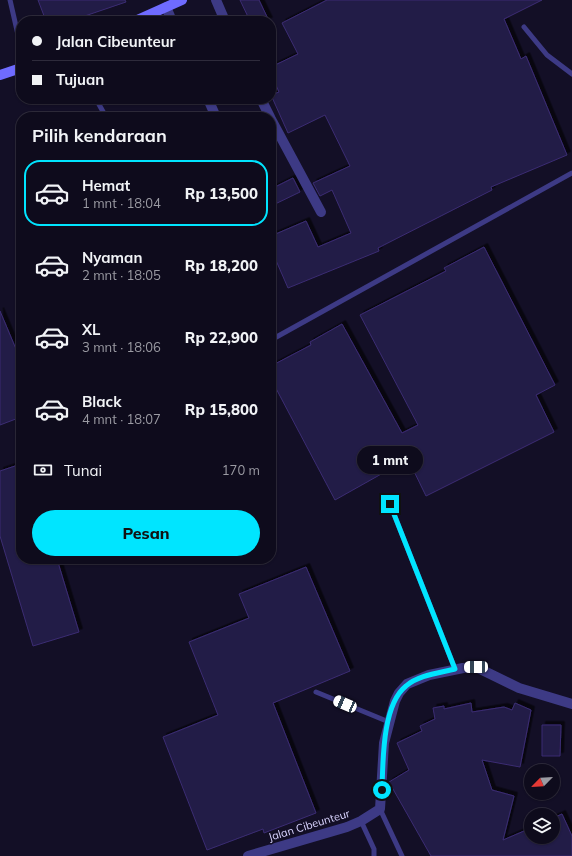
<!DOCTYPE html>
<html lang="id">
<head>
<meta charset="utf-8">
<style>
	:root { --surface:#0e0b1c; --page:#1c1929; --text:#f1f3f6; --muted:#9b9ba3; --line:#2e2b3b; --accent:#00e5ff }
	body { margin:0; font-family:Mulish,sans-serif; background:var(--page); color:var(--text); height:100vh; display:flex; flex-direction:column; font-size:15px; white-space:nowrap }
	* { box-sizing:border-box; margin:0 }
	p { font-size:13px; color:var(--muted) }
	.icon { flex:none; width:22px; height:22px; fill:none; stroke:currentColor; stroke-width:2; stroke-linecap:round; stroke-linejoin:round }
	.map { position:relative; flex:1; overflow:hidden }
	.sheet { position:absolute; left:16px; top:112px; width:260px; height:452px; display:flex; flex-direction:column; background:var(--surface); border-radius:16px; box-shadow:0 1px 3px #0004,0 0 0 1px var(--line) }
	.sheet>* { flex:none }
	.banner { position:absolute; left:16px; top:16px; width:260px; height:88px; border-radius:16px; box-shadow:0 1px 3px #0004,0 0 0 1px var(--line); display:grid; align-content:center; height:88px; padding:0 16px; background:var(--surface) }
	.needle { width:26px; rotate:246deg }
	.fabs { position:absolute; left:524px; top:764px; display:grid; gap:8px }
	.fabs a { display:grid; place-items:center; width:36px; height:36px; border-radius:50%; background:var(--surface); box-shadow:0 1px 3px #0004,0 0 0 1px var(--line); font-size:20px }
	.end { position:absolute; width:18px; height:18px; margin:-9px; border:5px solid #00e5ff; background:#111; box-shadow:0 0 0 2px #111 }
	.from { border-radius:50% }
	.bubble { position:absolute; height:28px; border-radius:14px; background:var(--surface); box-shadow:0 1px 3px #0004,0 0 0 1px var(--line); font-size:13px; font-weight:800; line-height:28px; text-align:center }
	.car { position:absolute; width:12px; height:24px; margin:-12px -6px; border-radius:5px; box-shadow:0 0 3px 1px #0007; background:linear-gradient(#fff 24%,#345 0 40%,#fff 0 76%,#345 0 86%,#fff 0) }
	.banner b { display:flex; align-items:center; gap:14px; height:38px; font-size:15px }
	.banner b+b { border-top:1px solid var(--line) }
	.banner i { width:10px; height:10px; background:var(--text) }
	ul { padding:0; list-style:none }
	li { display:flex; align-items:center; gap:12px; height:66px; margin:0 8px 6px; padding:0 8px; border:2px solid transparent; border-radius:16px }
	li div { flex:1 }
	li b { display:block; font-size:15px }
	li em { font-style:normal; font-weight:800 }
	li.selected { border-color:var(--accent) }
	li>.icon { width:36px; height:36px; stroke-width:1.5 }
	h2 { padding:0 16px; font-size:18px; line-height:48px }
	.pay { display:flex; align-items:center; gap:10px; height:44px; padding:0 16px; font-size:15px }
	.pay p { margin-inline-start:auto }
	.action { display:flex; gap:8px; margin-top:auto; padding:8px 16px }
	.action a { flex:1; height:46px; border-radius:24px; background:var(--accent); color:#111; font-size:16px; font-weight:800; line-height:46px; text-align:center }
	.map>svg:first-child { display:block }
</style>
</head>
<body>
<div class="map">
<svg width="572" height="856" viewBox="0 0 572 856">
	<defs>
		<filter id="shadow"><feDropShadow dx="3.5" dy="-3.5" stdDeviation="0" flood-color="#0009"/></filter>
	</defs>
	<rect width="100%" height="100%" fill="#130f26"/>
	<g fill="#241b47" stroke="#3b2d73" filter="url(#shadow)">
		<polygon points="38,0 125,0 126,2 70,21 46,21"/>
		<polygon points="240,0 259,0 269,21 250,21"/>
		<polygon points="327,0 542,0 504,19 521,59 526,56 567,155 491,187 492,190 378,248 379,251 288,288 271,249 271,236 306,221 318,247 351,233 332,190 320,196 313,183 350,166 325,115 288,133 271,95 279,92 271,74 271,67 298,54 282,23"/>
		<polygon points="293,178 300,192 271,206 271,189"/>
		<polygon points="484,247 555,385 536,395 554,432 426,496 408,459 335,500 271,379 271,366 311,345 310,342 342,324 402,433 418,425 360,315 446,271 444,268"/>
		<polygon points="0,311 21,361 21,417 0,425"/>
		<polygon points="21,464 21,559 57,559 79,632 33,646 0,536 0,471"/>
		<polygon points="306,567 350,671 273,703 316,813 264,833 263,829 207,850 163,737 218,715 189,642 249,618 239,594"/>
		<polygon points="471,703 472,712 504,707 512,710 515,703 531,710 520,767 482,760 492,790 514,796 503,840 531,828 531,837 553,837 553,818 562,814 572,836 572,856 431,856 389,782 409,770 397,743 422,731 420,726 435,719 433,708 444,706 444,709"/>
		<polygon points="542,725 561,725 560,756 542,756"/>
	</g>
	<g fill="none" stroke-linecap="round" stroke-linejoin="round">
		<g stroke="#3d3a85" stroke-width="5">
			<polyline points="10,0 21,48"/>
			<polyline points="524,27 547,55 572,74"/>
			<polyline points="96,99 106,117"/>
			<polyline points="271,340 572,173"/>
			<polyline points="390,504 455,669"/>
			<polyline points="316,692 389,722"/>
			<polyline points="380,809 402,856"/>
			<polyline points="361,821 374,849 374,856"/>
		</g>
		<g stroke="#3d3a85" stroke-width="10">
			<polyline points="216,0 225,21"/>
			<polyline points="166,7 172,21"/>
			<polyline points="208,99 216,117"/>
			<polyline points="261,99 270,117"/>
			<polyline points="271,119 321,212"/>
			<polyline points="248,856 347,827 361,821 380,809 384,743 395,701 399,693 407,684 429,675 463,668 476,667 519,688 572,704"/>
		</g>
		<g stroke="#6f6bff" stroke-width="10">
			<polyline points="135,21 182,0"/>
			<polyline points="0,75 21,68"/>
		</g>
	</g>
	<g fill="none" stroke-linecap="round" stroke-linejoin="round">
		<path stroke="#00e5ff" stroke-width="5" d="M382,790C383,762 382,705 406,686C418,675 439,673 455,669L390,504"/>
	</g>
	<g text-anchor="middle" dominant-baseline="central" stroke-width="3" stroke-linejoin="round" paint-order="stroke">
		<g font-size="11" fill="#d9d4ff" stroke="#130f26">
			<text transform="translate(309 825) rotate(-17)">Jalan Cibeunteur</text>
		</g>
	</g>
</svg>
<div class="fabs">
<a><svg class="needle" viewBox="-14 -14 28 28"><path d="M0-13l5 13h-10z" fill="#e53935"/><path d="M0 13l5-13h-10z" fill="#9b9ba3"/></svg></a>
<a><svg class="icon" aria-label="layers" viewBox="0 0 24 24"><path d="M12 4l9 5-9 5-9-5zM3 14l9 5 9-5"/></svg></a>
</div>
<i class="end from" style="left:382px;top:790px"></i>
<i class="end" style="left:390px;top:504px"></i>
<div class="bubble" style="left:357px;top:446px;width:66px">1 mnt</div>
<i class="car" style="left:476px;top:667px;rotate:269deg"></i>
<i class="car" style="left:345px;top:704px;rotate:293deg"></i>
<div class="banner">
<b><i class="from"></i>Jalan Cibeunteur</b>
<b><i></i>Tujuan</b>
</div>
<section class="sheet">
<h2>Pilih kendaraan</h2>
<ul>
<li class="selected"><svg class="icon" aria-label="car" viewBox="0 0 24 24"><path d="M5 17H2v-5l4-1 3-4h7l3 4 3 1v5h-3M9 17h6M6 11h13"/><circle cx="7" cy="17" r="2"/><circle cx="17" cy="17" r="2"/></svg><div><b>Hemat</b><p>1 mnt · 18:04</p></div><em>Rp 13,500</em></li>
<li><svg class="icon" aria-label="car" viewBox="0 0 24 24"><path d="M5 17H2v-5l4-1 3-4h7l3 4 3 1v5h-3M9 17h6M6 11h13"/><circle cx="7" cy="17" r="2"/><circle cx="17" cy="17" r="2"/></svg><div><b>Nyaman</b><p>2 mnt · 18:05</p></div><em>Rp 18,200</em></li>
<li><svg class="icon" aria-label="car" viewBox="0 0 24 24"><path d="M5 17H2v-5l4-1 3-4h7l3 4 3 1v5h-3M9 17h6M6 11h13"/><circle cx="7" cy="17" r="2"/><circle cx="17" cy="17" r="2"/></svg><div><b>XL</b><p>3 mnt · 18:06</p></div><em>Rp 22,900</em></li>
<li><svg class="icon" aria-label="car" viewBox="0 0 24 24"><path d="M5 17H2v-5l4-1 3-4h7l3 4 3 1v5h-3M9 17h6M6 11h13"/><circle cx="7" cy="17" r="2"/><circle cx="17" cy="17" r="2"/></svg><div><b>Black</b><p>4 mnt · 18:07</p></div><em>Rp 15,800</em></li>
</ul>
<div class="pay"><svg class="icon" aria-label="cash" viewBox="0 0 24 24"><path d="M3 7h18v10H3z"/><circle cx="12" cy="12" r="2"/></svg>Tunai<p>170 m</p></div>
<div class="action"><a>Pesan</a></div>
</section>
</div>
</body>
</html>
